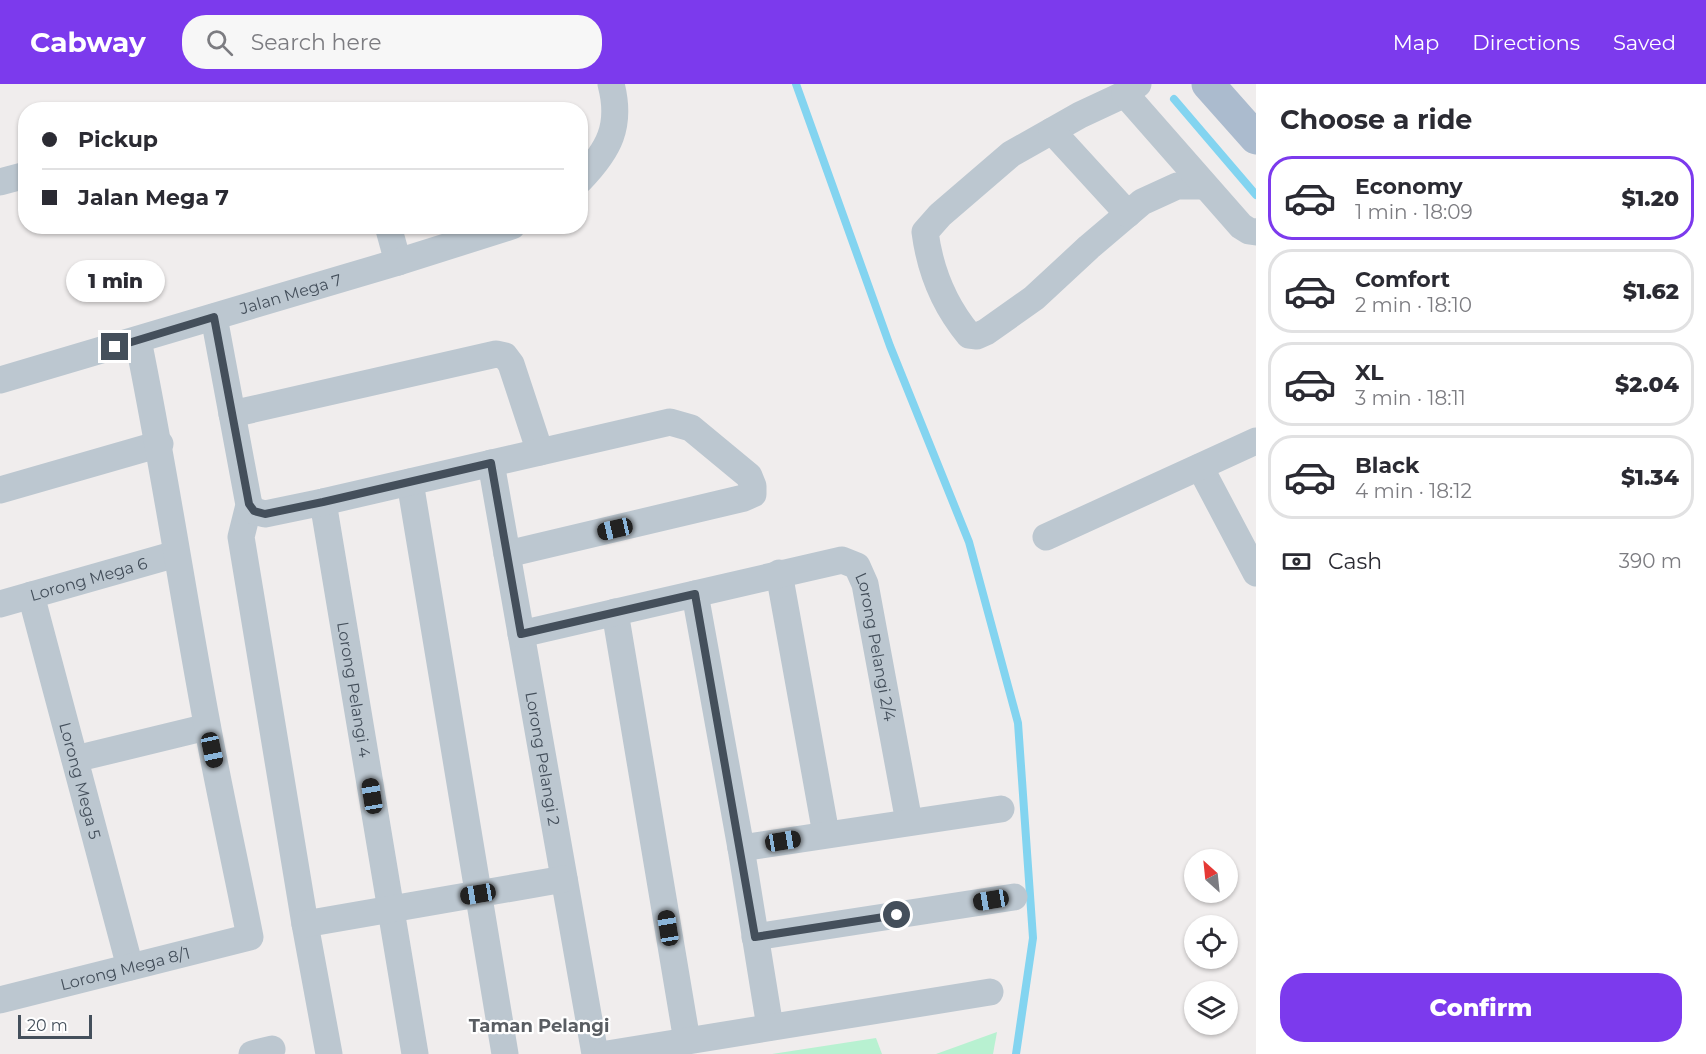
<!DOCTYPE html>
<html lang="en">
<head>
<meta charset="utf-8">
<style>
	:root { --surface:#fff; --page:#f7f7f7; --text:#2b2b33; --muted:#7c7c81; --line:#e1e1e2; --accent:#7c3aed }
	body { margin:0; font-family:Montserrat,sans-serif; background:var(--page); color:var(--text); height:100vh; display:flex; flex-direction:column; font-size:22px; white-space:nowrap }
	* { box-sizing:border-box; margin:0 }
	p { font-size:20px; color:var(--muted) }
	.icon { flex:none; width:33px; height:33px; fill:none; stroke:currentColor; stroke-width:2; stroke-linecap:round; stroke-linejoin:round }
	.map { position:relative; flex:1; overflow:hidden }
	.sheet { display:flex; flex-direction:column; background:var(--surface); width:450px }
	.sheet>* { flex:none }
	.top-card { position:absolute; left:18px; top:18px; width:570px; height:132px; border-radius:24px; box-shadow:0 2px 4px #0004; display:grid; align-content:center; height:132px; padding:0 24px; background:var(--surface) }
	.needle { width:39px; rotate:333deg }
	.tools { position:absolute; left:1184px; top:765px; display:grid; gap:12px }
	.tools a { display:grid; place-items:center; width:54px; height:54px; border-radius:50%; background:var(--surface); box-shadow:0 2px 4px #0004; font-size:30px }
	.scale { position:absolute; left:18px; bottom:15px; width:74px; box-sizing:border-box; padding-left:6px; border:3px solid #444f5b; border-top:0; font-size:16px; line-height:21px; white-space:nowrap; color:#444f5b; -webkit-text-stroke:4px #fff; paint-order:stroke }
	.end { position:absolute; width:27px; height:27px; margin:-14px; border:8px solid #444f5b; background:#fff; box-shadow:0 0 0 3px #fff }
	.from { border-radius:50% }
	.bubble { position:absolute; height:42px; border-radius:21px; background:var(--surface); box-shadow:0 2px 4px #0004; font-size:20px; font-weight:800; line-height:42px; text-align:center }
	.car { position:absolute; width:18px; height:36px; margin:-18px -9px; border-radius:8px; box-shadow:0 0 4px 2px #0007; background:linear-gradient(#222 24%,#8ab4d8 0 40%,#222 0 76%,#8ab4d8 0 86%,#222 0) }
	.top-card b { display:flex; align-items:center; gap:21px; height:57px; font-size:22px }
	.top-card b+b { border-top:2px solid var(--line) }
	.top-card i { width:15px; height:15px; background:var(--text) }
	ul { padding:0; list-style:none }
	li { display:flex; align-items:center; gap:18px; height:84px; margin:0 12px 9px; padding:0 12px; border:3px solid var(--line); border-radius:24px }
	li div { flex:1 }
	li b { display:block; font-size:22px }
	li em { font-style:normal; font-weight:800 }
	li.active { border-color:var(--accent) }
	li>.icon { width:54px; height:54px; stroke-width:1.5 }
	h2 { padding:0 24px; font-size:27px; line-height:72px }
	.pay { display:flex; align-items:center; gap:15px; height:66px; padding:0 24px; font-size:22px }
	.pay p { margin-inline-start:auto }
	.primary-button { display:flex; gap:12px; margin-top:auto; padding:12px 24px }
	.primary-button a { flex:1; height:69px; border-radius:24px; background:var(--accent); color:#fff; font-size:24px; font-weight:800; line-height:69px; text-align:center }
	header { display:flex; align-items:center; gap:36px; box-sizing:border-box; height:84px; padding:0 30px; background:var(--accent); color:#fff }
	header strong { font-size:28px }
	nav { display:flex; gap:33px; margin-inline-start:auto; font-size:21px }
	.search { width:420px; height:54px; background:var(--page); display:flex; align-items:center; gap:15px; box-sizing:border-box; padding:0 21px; border-radius:24px; color:var(--muted); font-size:22px }
	main { display:flex; flex:1; min-height:0 }
	.map>svg:first-child { display:block }
</style>
</head>
<body>
<header>
<strong>Cabway</strong>
<div class="search"><svg class="icon" aria-label="search" viewBox="0 0 24 24"><circle cx="10" cy="10" r="6"/><path d="M15 15l6 6"/></svg>Search here</div>
<nav><a>Map</a><a>Directions</a><a>Saved</a></nav>
</header>
<main>
<div class="map">
<svg width="1256" height="970" viewBox="0 0 1256 970">
	<rect width="100%" height="100%" fill="#f0eded"/>
	<g fill="#b8f1d1">
		<polygon points="997,948 993,970 936,970"/>
		<polygon points="876,954 882,970 772,970"/>
	</g>
	<g fill="none" stroke-linecap="round" stroke-linejoin="round">
		<g stroke="#83d4f0" stroke-width="8">
			<polyline points="796,0 890,262 969,458 1018,639 1033,854 1016,970"/>
			<polyline points="1174,15 1256,111"/>
		</g>
		<g stroke="#bcc7d0" stroke-width="27">
			<path d="M1138,0L1125,10L1080,31L1011,70L940,131L925,148C930,186 944,221 969,251L977,252L986,248L1034,214L1089,163L1142,118L1177,102H1205"/>
			<polyline points="1125,10 1241,142 1249,147 1256,148"/>
			<polyline points="1052,47 1128,130"/>
			<path d="M580,96C609,66 622,42 611,0"/>
			<polyline points="0,98 26,91"/>
			<polyline points="388,142 398,178"/>
			<polyline points="214,233 249,421 241,453 305,840 329,970"/>
			<path id="s1" d="M0,296L398,178L512,142"/>
			<polyline points="232,330 496,270 505,272 511,280 540,368"/>
			<path id="s2" d="M491,379L595,970"/>
			<polyline points="1200,383 1256,489"/>
			<polyline points="410,398 505,970"/>
			<polyline points="0,406 160,360"/>
			<path id="s3" d="M323,418L415,970"/>
			<polyline points="249,421 254,427 265,430 323,418 670,338 691,344 749,392 753,402 753,410 744,414 507,470"/>
			<polyline points="1046,453 1256,357"/>
			<polyline points="779,489 826,750"/>
			<polyline points="695,510 741,764 770,943"/>
			<path id="s4" d="M31,511L130,883"/>
			<path id="s5" d="M0,520L176,470"/>
			<polyline points="615,528 687,957"/>
			<path id="s6" d="M521,550L842,476L857,482L865,500L909,738"/>
			<polyline points="75,675 207,643"/>
			<polyline points="741,764 1001,725"/>
			<polyline points="305,840 564,795"/>
			<polyline points="755,853 1014,813"/>
			<path id="s7" d="M0,916L250,853C236,782 220,711 207,640C183,512 164,383 138,256"/>
			<polyline points="252,970 272,965"/>
			<polyline points="607,970 990,908"/>
		</g>
		<polyline stroke="#abbbce" stroke-width="33" points="1208,0 1256,54"/>
	</g>
	<g fill="none" stroke-linecap="round" stroke-linejoin="round">
		<polyline stroke="#444f5b" stroke-width="8" points="115,263 214,233 249,420 254,427 265,430 323,418 491,379 521,550 695,510 755,853 897,831"/>
	</g>
	<g text-anchor="middle" dominant-baseline="central" stroke-width="4.5" stroke-linejoin="round" paint-order="stroke">
		<g font-size="16" fill="#444f5b" stroke="#fff">
			<text stroke="none"><textPath href="#s1" startOffset="303">Jalan Mega 7</textPath></text>
			<text stroke="none"><textPath href="#s5" startOffset="92">Lorong Mega 6</textPath></text>
			<text stroke="none"><textPath href="#s6" startOffset="429">Lorong Pelangi 2/4</textPath></text>
			<text stroke="none"><textPath href="#s3" startOffset="190">Lorong Pelangi 4</textPath></text>
			<text stroke="none"><textPath href="#s2" startOffset="300">Lorong Pelangi 2</textPath></text>
			<text stroke="none"><textPath href="#s4" startOffset="192">Lorong Mega 5</textPath></text>
			<text stroke="none"><textPath href="#s7" startOffset="129">Lorong Mega 8/1</textPath></text>
		</g>
		<g font-size="18" font-weight="bold" fill="#595d62" stroke="#fff">
			<text x="539" y="942">Taman Pelangi</text>
		</g>
	</g>
</svg>
<div class="tools">
<a><svg class="needle" viewBox="-14 -14 28 28"><path d="M0-13l5 13h-10z" fill="#e53935"/><path d="M0 13l5-13h-10z" fill="#7c7c81"/></svg></a>
<a><svg class="icon" aria-label="locate" viewBox="0 0 24 24"><circle cx="12" cy="12" r="6"/><path d="M12 2v4M12 18v4M2 12h4M18 12h4"/></svg></a>
<a><svg class="icon" aria-label="layers" viewBox="0 0 24 24"><path d="M12 4l9 5-9 5-9-5zM3 14l9 5 9-5"/></svg></a>
</div>
<div class="scale">20 m</div>
<i class="end from" style="left:897px;top:831px"></i>
<i class="end" style="left:115px;top:263px"></i>
<div class="bubble" style="left:66px;top:176px;width:99px">1 min</div>
<i class="car" style="left:615px;top:445px;rotate:257deg"></i>
<i class="car" style="left:212px;top:666px;rotate:168deg"></i>
<i class="car" style="left:372px;top:712px;rotate:351deg"></i>
<i class="car" style="left:783px;top:757px;rotate:81deg"></i>
<i class="car" style="left:478px;top:810px;rotate:260deg"></i>
<i class="car" style="left:991px;top:816px;rotate:261deg"></i>
<i class="car" style="left:668px;top:844px;rotate:351deg"></i>
<div class="top-card">
<b><i class="from"></i>Pickup</b>
<b><i></i>Jalan Mega 7</b>
</div>
</div>
<section class="sheet">
<h2>Choose a ride</h2>
<ul>
<li class="active"><svg class="icon" aria-label="car" viewBox="0 0 24 24"><path d="M5 17H2v-5l4-1 3-4h7l3 4 3 1v5h-3M9 17h6M6 11h13"/><circle cx="7" cy="17" r="2"/><circle cx="17" cy="17" r="2"/></svg><div><b>Economy</b><p>1 min · 18:09</p></div><em>$1.20</em></li>
<li><svg class="icon" aria-label="car" viewBox="0 0 24 24"><path d="M5 17H2v-5l4-1 3-4h7l3 4 3 1v5h-3M9 17h6M6 11h13"/><circle cx="7" cy="17" r="2"/><circle cx="17" cy="17" r="2"/></svg><div><b>Comfort</b><p>2 min · 18:10</p></div><em>$1.62</em></li>
<li><svg class="icon" aria-label="car" viewBox="0 0 24 24"><path d="M5 17H2v-5l4-1 3-4h7l3 4 3 1v5h-3M9 17h6M6 11h13"/><circle cx="7" cy="17" r="2"/><circle cx="17" cy="17" r="2"/></svg><div><b>XL</b><p>3 min · 18:11</p></div><em>$2.04</em></li>
<li><svg class="icon" aria-label="car" viewBox="0 0 24 24"><path d="M5 17H2v-5l4-1 3-4h7l3 4 3 1v5h-3M9 17h6M6 11h13"/><circle cx="7" cy="17" r="2"/><circle cx="17" cy="17" r="2"/></svg><div><b>Black</b><p>4 min · 18:12</p></div><em>$1.34</em></li>
</ul>
<div class="pay"><svg class="icon" aria-label="cash" viewBox="0 0 24 24"><path d="M3 7h18v10H3z"/><circle cx="12" cy="12" r="2"/></svg>Cash<p>390 m</p></div>
<div class="primary-button"><a>Confirm</a></div>
</section>
</main>
</body>
</html>
